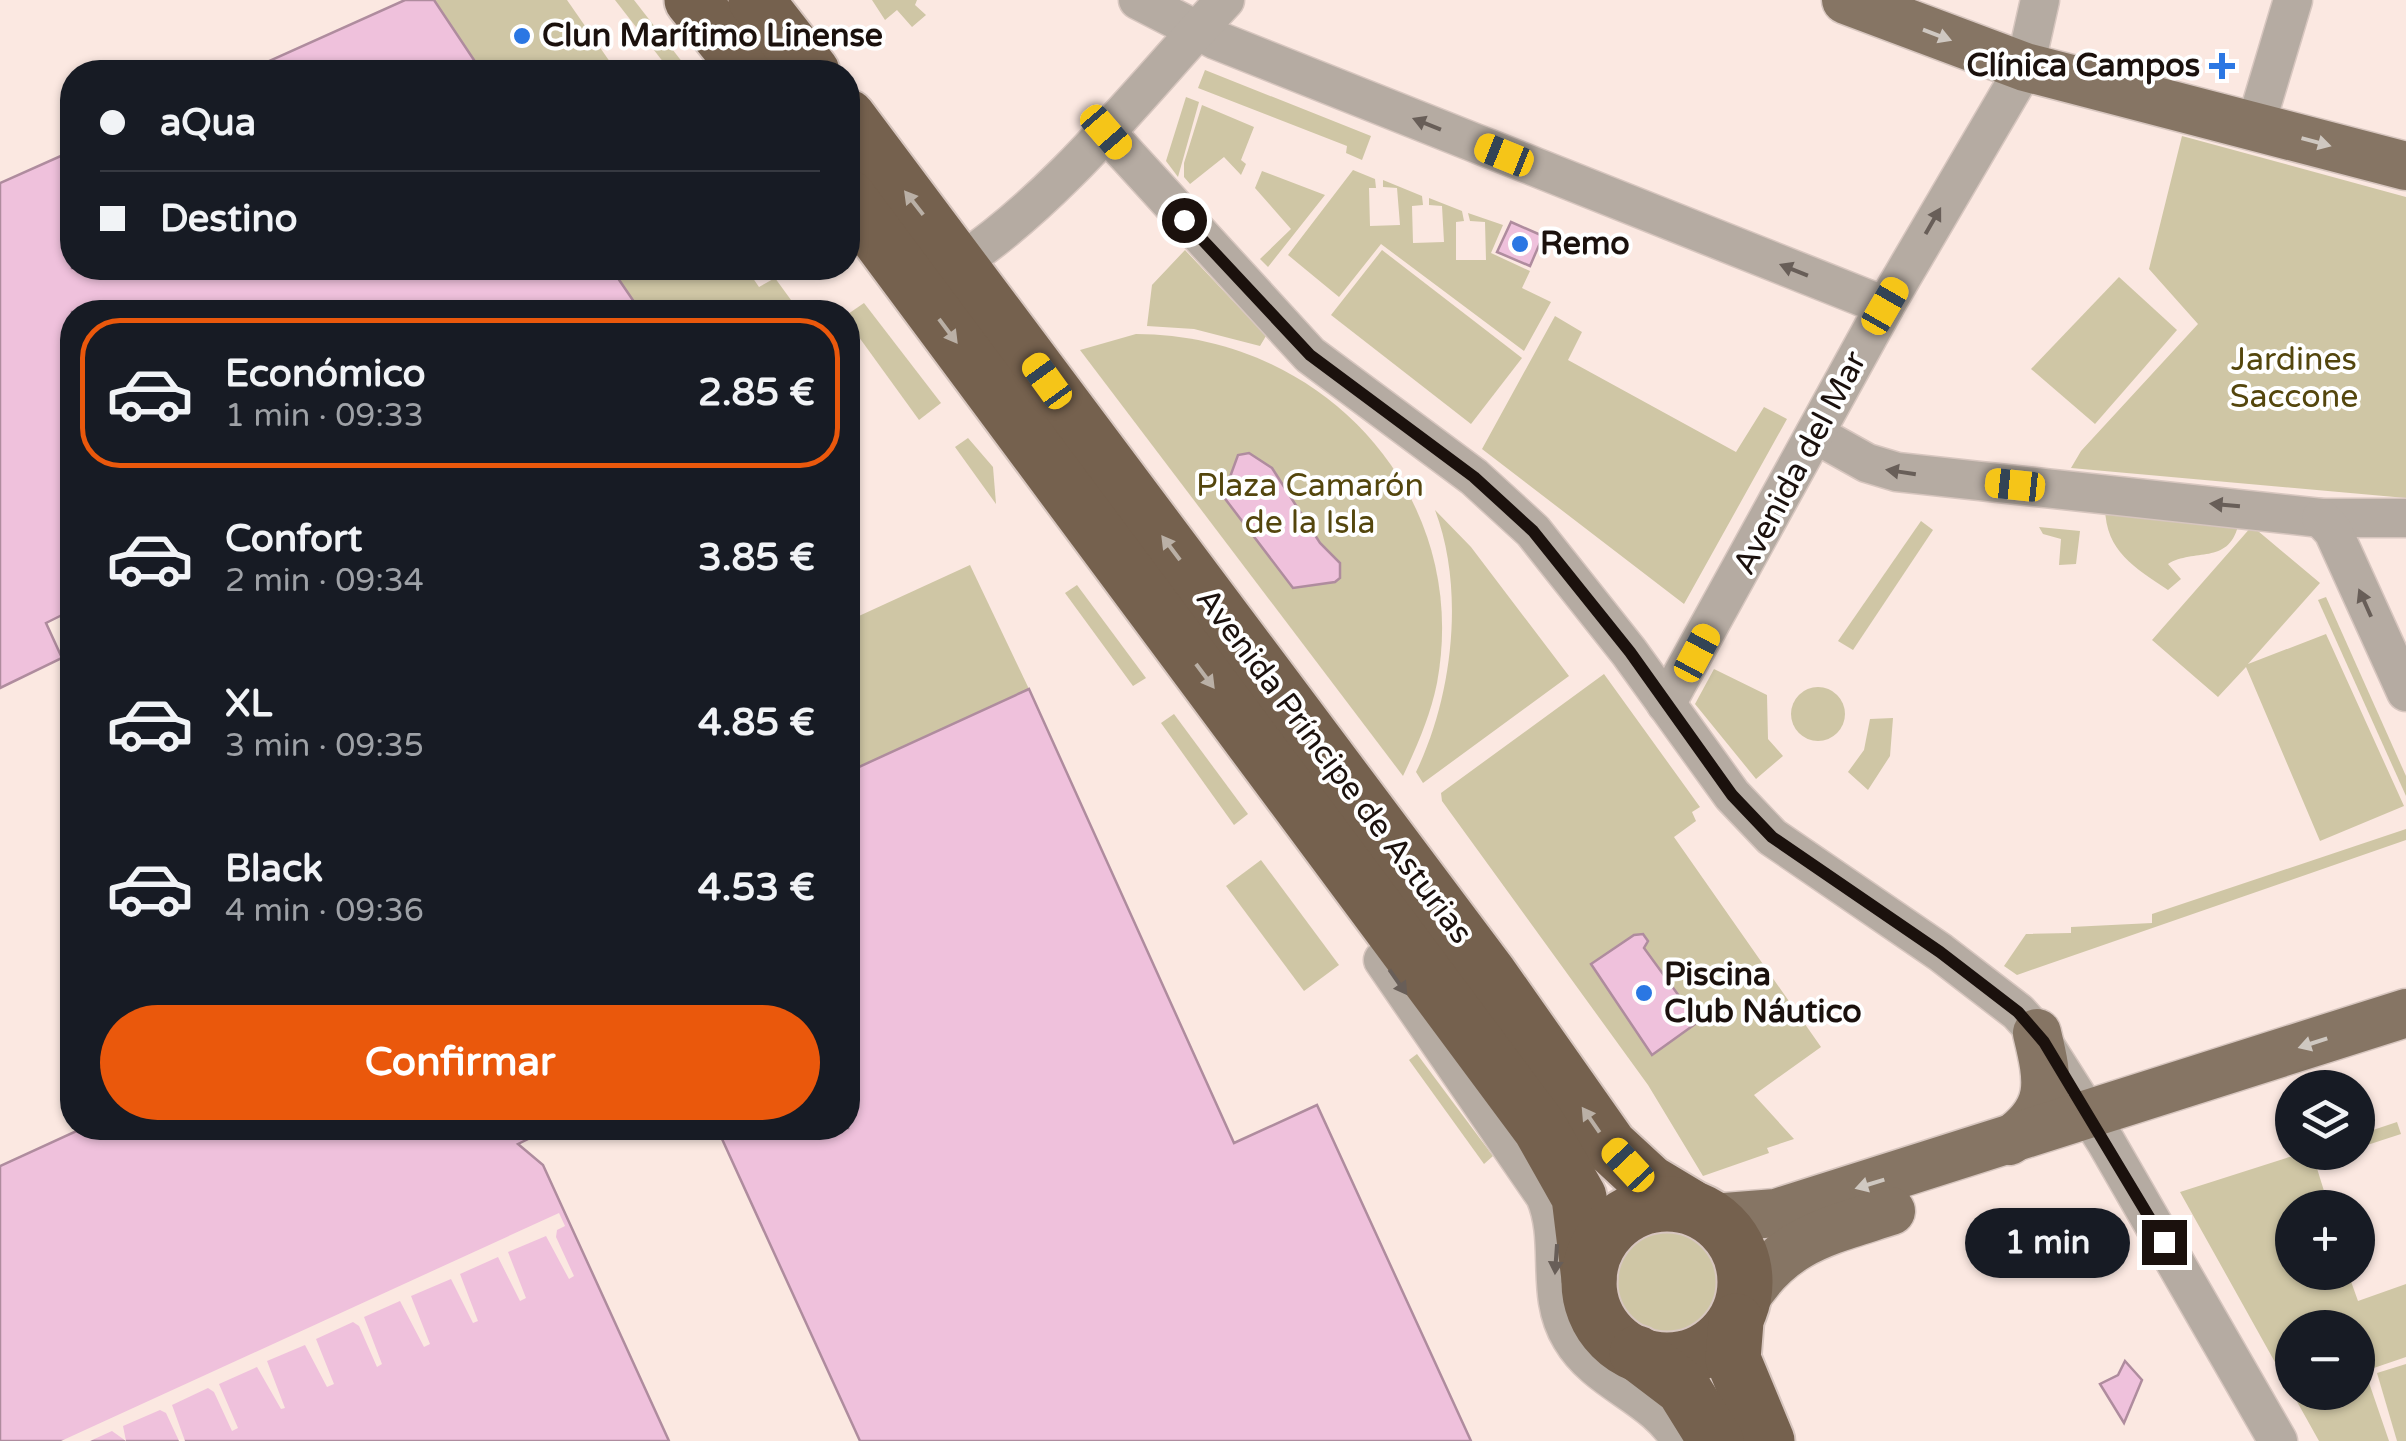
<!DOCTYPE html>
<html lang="es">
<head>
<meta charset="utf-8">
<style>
	:root { --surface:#171b24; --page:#20242c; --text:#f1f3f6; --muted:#9ea1a6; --line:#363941; --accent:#ea580c }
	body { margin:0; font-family:"Varela Round",sans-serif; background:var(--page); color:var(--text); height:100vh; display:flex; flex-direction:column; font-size:38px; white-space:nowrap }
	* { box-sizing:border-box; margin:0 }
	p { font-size:32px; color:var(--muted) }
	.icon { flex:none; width:55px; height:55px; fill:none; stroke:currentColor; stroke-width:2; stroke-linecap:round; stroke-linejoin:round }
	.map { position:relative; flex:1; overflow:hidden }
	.panel { position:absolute; left:60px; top:300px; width:800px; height:840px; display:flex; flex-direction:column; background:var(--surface); border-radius:40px; box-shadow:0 2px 8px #0004 }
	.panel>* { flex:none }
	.hud { position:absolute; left:60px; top:60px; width:800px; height:220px; border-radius:40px; box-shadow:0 2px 8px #0004; display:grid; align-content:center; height:220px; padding:0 40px; background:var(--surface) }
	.controls { position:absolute; left:2275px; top:1070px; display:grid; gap:20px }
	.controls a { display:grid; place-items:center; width:100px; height:100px; border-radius:50%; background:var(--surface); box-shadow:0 2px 8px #0004; font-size:50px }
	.end { position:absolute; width:45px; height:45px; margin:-22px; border:12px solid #1b110d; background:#fff; box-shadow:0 0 0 5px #fff }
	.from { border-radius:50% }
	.bubble { position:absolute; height:70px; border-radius:35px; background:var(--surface); box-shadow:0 2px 8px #0004; font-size:32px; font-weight:700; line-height:70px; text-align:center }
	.car { position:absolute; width:30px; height:60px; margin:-30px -15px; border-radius:12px; box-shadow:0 0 8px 2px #0007; background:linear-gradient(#f5c518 24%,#345 0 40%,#f5c518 0 76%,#345 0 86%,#f5c518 0) }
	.hud b { display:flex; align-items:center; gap:35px; height:95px; font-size:38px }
	.hud b+b { border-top:2px solid var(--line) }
	.hud i { width:25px; height:25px; background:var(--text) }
	ul { padding:18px 0 0; list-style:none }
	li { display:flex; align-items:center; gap:30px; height:150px; margin:0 20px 15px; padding:0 20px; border:5px solid transparent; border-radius:40px }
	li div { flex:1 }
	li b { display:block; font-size:38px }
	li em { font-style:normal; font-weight:700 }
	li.selected { border-color:var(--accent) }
	li>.icon { width:90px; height:90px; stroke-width:1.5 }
	.button { display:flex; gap:20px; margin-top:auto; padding:20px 40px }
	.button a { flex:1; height:115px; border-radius:60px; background:var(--accent); color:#fff; font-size:40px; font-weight:700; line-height:115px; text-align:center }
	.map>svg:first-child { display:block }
</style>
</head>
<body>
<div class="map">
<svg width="2406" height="1441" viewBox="0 0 2406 1441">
	<rect width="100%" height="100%" fill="#fbe8e1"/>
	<g fill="#cfc6a5" fill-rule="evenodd">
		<polygon points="434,0 567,0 617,72 482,72"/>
		<polygon points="615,0 634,0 690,72 671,72"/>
		<polygon points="872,0 917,0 915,5 926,15 912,27 897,10 885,20"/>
		<polygon points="1205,70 1371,136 1362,160 1346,153 1347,146 1198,88"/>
		<polygon points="1186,97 1199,102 1178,177 1166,161"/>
		<polygon points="1202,105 1254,127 1241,160 1246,164 1241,175 1224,157 1190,184 1184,177 1184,163"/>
		<polygon points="2182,136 2406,197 2406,498 2071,468 2081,451 2198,324 2149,269"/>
		<polygon points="1353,170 1375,179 1376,188 1369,188 1370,226 1400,225 1397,188 1383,187 1383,180 1422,196 1423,205 1412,206 1413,243 1444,242 1442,206 1429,205 1429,198 1462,211 1464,221 1456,222 1456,260 1486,260 1485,222 1470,221 1468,213 1503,225 1491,253 1530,271 1522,288 1551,302 1524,351 1381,244 1339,297 1288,255"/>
		<polygon points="1262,171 1325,195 1268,267 1260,259 1291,229 1255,188"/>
		<polygon points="1185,250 1266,336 1260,346 1194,329 1147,326 1152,285"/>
		<polygon points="1382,250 1522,358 1471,424 1331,315"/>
		<polygon points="612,268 746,268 759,287 775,278 799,311 641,312"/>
		<polygon points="2119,277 2177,330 2095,424 2031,369"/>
		<polygon points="864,303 941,403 919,420 848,322 848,314"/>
		<polygon points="1555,316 1582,332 1568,360 1736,452 1764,407 1787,419 1684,604 1482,449"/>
		<path d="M1136,334C1322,334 1472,494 1437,683C1430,717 1417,746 1403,776L1080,350Z"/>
		<polygon points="968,438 993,467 996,504 955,447"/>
		<path d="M2105,506L2238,526C2228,565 2194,548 2168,564L2181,579L2168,590C2134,567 2105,551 2105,506Z"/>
		<path d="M1435,510L1471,547L1569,676L1423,783L1416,772C1453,696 1465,589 1435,510Z"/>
		<polygon points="1921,521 1933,530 1853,650 1838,641"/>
		<polygon points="2252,526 2320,583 2248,664 2326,634 2404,806 2320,841 2246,667 2218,697 2152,640"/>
		<polygon points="2039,527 2080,531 2076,564 2059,565 2061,539 2043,534"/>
		<polygon points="970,565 1029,689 848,772 848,621"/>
		<polygon points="1077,585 1146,678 1133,686 1065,593"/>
		<polygon points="2326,597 2406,776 2406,796 2318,600"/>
		<polygon points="1714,669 1767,695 1768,739 1783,756 1756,779 1695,704"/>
		<polygon points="1604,674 1700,807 1692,812 1696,821 1674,837 1821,1047 1754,1095 1794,1139 1767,1148 1769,1153 1703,1176 1648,1085 1442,801 1441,793"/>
		<circle cx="1818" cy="714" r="27"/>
		<polygon points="1174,714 1248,814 1234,825 1161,723"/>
		<polygon points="1893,718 1890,756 1868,790 1848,772 1864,750 1870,719"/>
		<polygon points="2406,829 2406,840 2017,975 2004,966 2026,934 2071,933 2071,927 2152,923 2152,914"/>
		<polygon points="1261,860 1339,965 1304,991 1226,886"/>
		<polygon points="1417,1054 1493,1156 1484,1164 1409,1060"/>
		<polygon points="2397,1122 2401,1134 2358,1148 2358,1135"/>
		<path d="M2302,1153H2343L2315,1162L2329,1207L2292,1208V1272L2348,1273L2358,1301L2406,1284V1357L2365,1371L2389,1441H2319L2180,1192ZM2292,1328H2358V1392H2292Z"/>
		<circle cx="1668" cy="1281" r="57"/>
		<polygon points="2406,1364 2406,1441 2397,1441 2377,1373"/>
	</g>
	<g fill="#efc1dc" stroke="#af8c9e" stroke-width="2.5">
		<polygon points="405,0 434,0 482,72 245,72"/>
		<polygon points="72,151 72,268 611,268 641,312 72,312 72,610 46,623 62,658 0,688 0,183"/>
		<polygon points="1511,222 1543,236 1530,266 1497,252"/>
		<polygon points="1249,453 1272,468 1320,543 1340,563 1340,578 1335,582 1293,588 1223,496 1238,455"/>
		<polygon points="1029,689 1234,1143 1317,1105 1471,1441 860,1441 717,1128 848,1128 848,772"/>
		<polygon points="1643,934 1648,941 1644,948 1698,1022 1652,1055 1591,964 1634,935"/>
		<polygon points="83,1128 551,1128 518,1144 543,1165 669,1441 0,1441 0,1166"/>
		<polygon points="2125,1361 2142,1380 2124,1423 2100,1384 2118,1375"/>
	</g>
	<polygon fill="#fbe8e1" points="559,1213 565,1226 557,1230 556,1237 574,1276 569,1279 546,1236 508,1252 526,1298 520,1301 498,1257 460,1274 478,1321 473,1323 451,1279 411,1296 430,1344 424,1347 400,1301 364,1317 382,1364 377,1367 359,1326 353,1322 316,1339 334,1384 327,1387 305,1345 267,1361 285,1408 281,1409 257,1367 219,1384 238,1428 232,1431 214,1392 208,1388 172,1405 185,1441 179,1441 166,1413 160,1410 123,1426 126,1441 112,1431 90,1441 61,1441"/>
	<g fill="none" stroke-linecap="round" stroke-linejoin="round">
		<g stroke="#d7c6bf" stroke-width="41">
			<g id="minor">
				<polyline points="1138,0 1216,40 1885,306"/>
				<polyline points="2255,127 2293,0"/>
				<polyline points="1105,131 1310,355 1474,477 1533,531 1629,652 1732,795 1772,837 1940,952 2018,1012 2037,1033 2106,1142 2278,1441"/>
				<path d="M960,263C1062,194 1141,90 1225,0"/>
				<polyline points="1815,434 1867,463 1897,472 2321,518 2406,518"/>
				<polyline points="2321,518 2333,531 2406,692"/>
				<polyline points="1666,704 1885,306 2025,67 2040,0"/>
				<path d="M1383,960L1545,1196C1565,1242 1544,1294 1571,1338C1598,1384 1653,1394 1681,1441"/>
			</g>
		</g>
		<g stroke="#d7c6bf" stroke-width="51">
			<g id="major">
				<polyline points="1846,0 2025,67 2406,166"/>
				<path d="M2009,1141C2054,1110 2049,1082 2037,1033"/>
				<polyline points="1712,1218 1776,1213 2406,1013"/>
				<path d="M1743,1303C1780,1240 1826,1232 1891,1211"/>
			</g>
		</g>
		<g stroke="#d7c6bf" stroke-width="59">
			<g id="highway">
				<polyline points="692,0 750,72"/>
				<polyline points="756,0 812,72"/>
				<polyline points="848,117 1490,975 1610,1146 1649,1182 1689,1206"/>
				<polyline points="848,197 1540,1128 1579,1197 1589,1279"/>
				<circle cx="1667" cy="1282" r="78"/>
				<polyline points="1736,1321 1733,1359 1767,1441"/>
				<polyline points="1637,1353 1683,1388 1716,1441"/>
			</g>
		</g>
		<use href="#minor" stroke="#b5aba2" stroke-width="38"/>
		<use href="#major" stroke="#867564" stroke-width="48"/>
		<use href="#highway" stroke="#75614e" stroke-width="55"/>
	</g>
	<defs><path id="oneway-solid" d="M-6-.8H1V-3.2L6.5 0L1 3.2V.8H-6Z" transform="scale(2.5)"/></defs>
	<g fill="#cfc8c1">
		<use href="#oneway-solid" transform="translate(1937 35) rotate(21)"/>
		<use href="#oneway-solid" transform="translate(2316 142) rotate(15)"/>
		<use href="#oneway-solid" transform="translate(2313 1043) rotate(162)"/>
		<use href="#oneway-solid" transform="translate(1870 1184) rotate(163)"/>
	</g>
	<g fill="#685e58">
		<use href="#oneway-solid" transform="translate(1427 124) rotate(-158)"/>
		<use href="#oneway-solid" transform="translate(1933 221) rotate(-60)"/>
		<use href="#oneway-solid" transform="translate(1794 270) rotate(-158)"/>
		<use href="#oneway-solid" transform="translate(1901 472) rotate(-171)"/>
		<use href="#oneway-solid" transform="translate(2225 505) rotate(-175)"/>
		<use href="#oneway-solid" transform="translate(2365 603) rotate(-114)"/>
		<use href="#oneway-solid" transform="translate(1398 982) rotate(55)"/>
		<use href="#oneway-solid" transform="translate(1556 1259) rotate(94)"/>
	</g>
	<g fill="#bab0a6">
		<use href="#oneway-solid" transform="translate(914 203) rotate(-128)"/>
		<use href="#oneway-solid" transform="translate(948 331) rotate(53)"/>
		<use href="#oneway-solid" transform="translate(1171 548) rotate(-127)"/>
		<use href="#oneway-solid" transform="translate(1205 676) rotate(53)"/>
		<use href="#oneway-solid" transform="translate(1591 1120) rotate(-125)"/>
	</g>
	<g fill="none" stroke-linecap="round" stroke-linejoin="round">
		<polyline stroke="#1b110d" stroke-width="12" points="1184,220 1310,355 1474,477 1533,531 1630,652 1732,795 1772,837 1940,952 2018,1012 2044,1042 2164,1242"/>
	</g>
	<g fill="#2b77e3" stroke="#fff" stroke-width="4">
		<circle cx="522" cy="36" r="10"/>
		<path d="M2217 51h10v10h10v10h-10v10h-10v-10h-10v-10h10z"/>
		<circle cx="1520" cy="244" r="10"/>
		<circle cx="1644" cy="993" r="10"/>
	</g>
	<g text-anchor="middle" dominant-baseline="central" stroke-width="8" stroke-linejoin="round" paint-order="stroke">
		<g font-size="32" font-weight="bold" fill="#1b110d" stroke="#fff" text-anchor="start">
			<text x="542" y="36">Clun Marítimo Linense</text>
			<text x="2200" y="66" text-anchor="end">Clínica Campos</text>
			<text x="1540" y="244">Remo</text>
			<text x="1664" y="975">Piscina<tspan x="1664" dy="37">Club Náutico</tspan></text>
		</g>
		<g font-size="32" fill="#54460d" stroke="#fff">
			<text x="2294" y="360">Jardines<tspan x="2294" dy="37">Saccone</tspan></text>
			<text x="1310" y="486">Plaza Camarón<tspan x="1310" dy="37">de la Isla</tspan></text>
		</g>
		<g font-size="32" fill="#1b110d" stroke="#fff">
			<text transform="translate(1800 463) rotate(-62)">Avenida del Mar</text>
			<text transform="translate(1334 766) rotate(53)">Avenida Príncipe de Asturias</text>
		</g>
	</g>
</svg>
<div class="controls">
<a><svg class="icon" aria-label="layers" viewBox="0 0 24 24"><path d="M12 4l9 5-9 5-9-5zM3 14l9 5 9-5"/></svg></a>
<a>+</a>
<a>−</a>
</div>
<i class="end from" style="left:1184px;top:220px"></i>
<i class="end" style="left:2164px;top:1242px"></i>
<div class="bubble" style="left:1965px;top:1208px;width:165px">1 min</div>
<i class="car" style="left:1106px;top:132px;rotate:139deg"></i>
<i class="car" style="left:1504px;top:155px;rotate:292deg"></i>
<i class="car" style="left:1885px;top:306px;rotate:30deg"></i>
<i class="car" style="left:1047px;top:381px;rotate:324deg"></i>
<i class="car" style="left:2015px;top:485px;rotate:276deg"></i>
<i class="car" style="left:1697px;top:653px;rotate:28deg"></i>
<i class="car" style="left:1628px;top:1165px;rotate:317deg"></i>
<div class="hud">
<b><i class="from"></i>aQua</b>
<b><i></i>Destino</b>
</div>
<section class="panel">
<ul>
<li class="selected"><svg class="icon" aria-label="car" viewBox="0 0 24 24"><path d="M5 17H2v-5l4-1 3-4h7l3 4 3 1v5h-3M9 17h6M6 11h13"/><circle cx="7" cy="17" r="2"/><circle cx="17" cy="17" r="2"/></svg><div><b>Económico</b><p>1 min · 09:33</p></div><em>2.85 €</em></li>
<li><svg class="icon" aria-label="car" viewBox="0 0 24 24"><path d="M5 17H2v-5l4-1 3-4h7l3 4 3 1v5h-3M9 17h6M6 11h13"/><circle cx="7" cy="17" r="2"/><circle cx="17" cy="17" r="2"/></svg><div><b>Confort</b><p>2 min · 09:34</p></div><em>3.85 €</em></li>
<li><svg class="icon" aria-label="car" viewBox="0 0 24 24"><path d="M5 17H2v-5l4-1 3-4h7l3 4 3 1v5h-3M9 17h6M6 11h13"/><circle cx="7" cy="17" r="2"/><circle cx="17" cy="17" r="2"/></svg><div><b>XL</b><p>3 min · 09:35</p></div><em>4.85 €</em></li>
<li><svg class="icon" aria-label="car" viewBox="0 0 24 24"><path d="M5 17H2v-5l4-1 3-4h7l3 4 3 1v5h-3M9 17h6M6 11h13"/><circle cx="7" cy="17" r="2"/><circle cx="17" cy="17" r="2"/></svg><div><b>Black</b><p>4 min · 09:36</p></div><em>4.53 €</em></li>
</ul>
<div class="button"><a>Confirmar</a></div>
</section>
</div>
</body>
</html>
